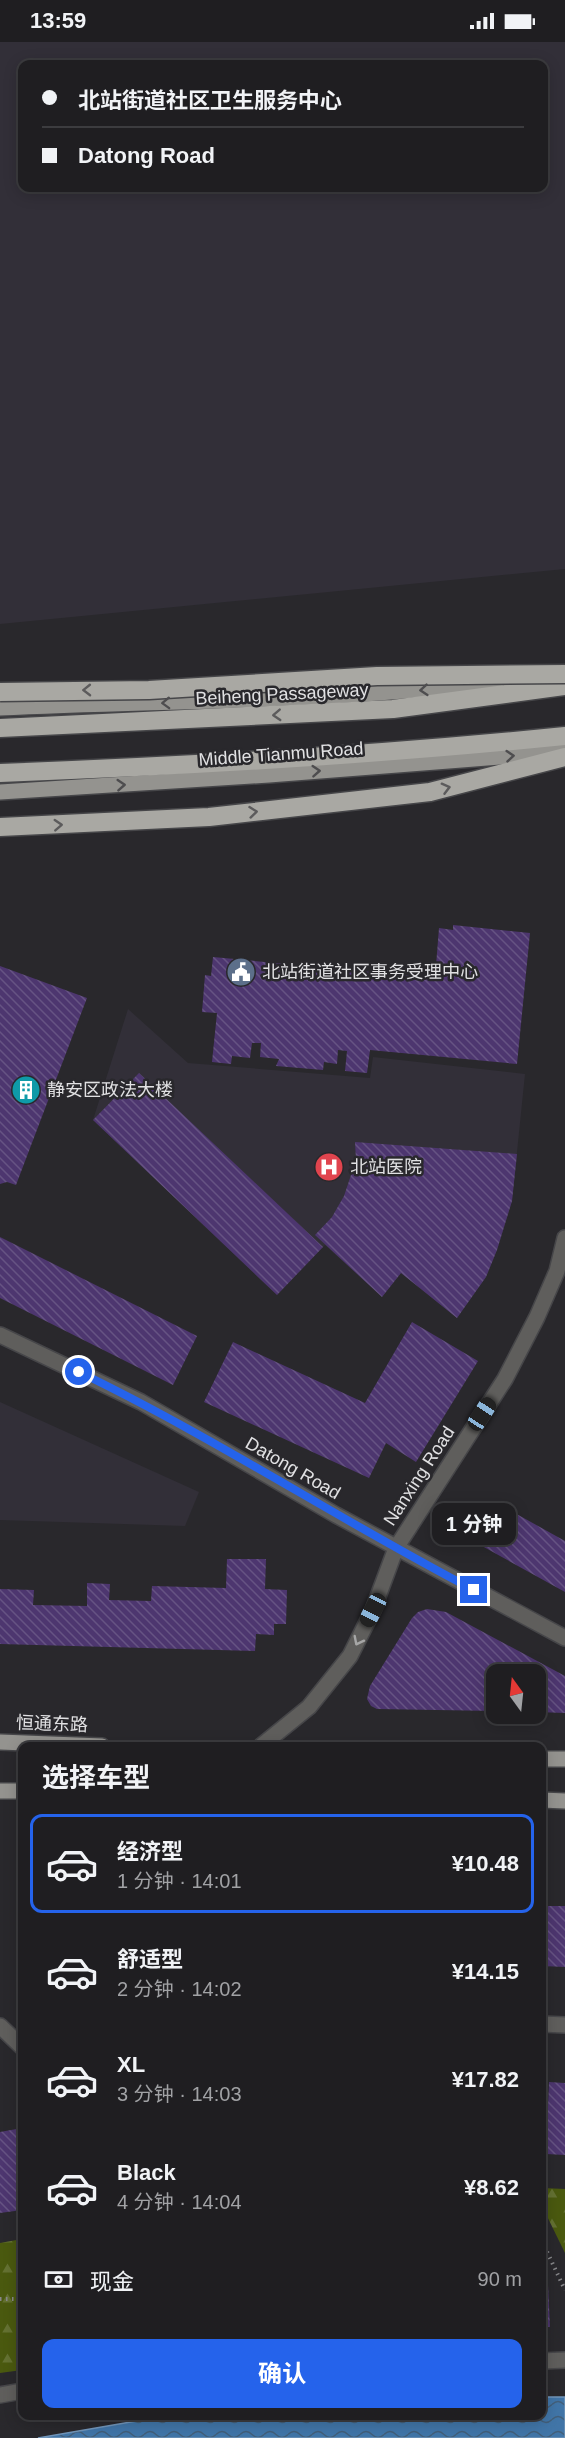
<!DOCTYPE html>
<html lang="zh">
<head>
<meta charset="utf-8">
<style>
	:root { --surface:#1f1e21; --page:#2c2b2e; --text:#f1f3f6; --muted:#a1a2a5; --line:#3c3c3f; --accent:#2563eb }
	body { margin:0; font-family:Arial,"Noto Sans SC",sans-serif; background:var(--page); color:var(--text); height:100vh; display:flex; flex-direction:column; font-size:22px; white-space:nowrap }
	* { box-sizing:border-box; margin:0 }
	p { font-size:20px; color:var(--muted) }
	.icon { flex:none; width:33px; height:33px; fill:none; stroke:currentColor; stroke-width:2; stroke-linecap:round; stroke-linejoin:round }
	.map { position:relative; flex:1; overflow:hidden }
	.side { position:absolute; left:18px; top:1700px; width:528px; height:678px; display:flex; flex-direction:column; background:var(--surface); border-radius:12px; box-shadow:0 3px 15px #0003,0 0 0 2px var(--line) }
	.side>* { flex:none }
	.hud { position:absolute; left:18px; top:18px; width:530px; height:132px; border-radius:12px; box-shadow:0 3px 15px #0003,0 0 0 2px var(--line); display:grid; align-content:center; height:132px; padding:0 24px; background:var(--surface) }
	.needle { width:39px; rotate:345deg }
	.fabs { position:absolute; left:486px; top:1622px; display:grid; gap:12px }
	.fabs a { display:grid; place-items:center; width:60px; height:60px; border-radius:12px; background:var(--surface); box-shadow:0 3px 15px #0003,0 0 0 2px var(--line); font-size:30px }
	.end { position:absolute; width:27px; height:27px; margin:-14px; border:8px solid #2563eb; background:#fff; box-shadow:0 0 0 3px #fff }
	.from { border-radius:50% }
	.bubble { position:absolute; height:42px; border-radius:12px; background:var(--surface); box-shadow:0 3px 15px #0003,0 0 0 2px var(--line); font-size:20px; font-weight:700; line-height:42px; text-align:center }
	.car { position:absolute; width:18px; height:36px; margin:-18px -9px; border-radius:8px; box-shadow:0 0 4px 2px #0007; background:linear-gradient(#222 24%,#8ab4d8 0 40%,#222 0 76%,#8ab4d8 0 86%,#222 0) }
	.hud b { display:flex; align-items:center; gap:21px; height:57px; font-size:22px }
	.hud b+b { border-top:2px solid var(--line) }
	.hud i { width:15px; height:15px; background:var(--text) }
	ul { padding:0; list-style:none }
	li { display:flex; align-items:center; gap:18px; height:99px; margin:0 12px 9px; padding:0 12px; border:3px solid transparent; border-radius:12px }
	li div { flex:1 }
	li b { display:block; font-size:22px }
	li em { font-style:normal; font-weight:700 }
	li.selected { border-color:var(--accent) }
	li>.icon { width:54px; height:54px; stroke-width:1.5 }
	h2 { padding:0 24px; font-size:27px; line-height:72px }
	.pay { display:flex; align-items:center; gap:15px; height:66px; padding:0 24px; font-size:22px }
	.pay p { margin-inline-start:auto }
	.button { display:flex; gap:12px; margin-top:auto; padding:12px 24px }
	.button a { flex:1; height:69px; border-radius:12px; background:var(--accent); color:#fff; font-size:24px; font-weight:700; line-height:69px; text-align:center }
	.status { display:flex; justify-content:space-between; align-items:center; height:42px; padding:0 30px; background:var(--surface); direction:ltr }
	.status svg { height:16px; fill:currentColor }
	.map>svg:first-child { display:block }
</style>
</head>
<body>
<div class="status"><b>13:59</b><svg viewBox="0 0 49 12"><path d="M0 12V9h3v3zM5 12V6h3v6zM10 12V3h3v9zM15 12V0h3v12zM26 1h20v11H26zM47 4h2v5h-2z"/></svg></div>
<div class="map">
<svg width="565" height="2396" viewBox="0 0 565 2396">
	<defs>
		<pattern id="forest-firs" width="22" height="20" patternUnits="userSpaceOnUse" patternTransform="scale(1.5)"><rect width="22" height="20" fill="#4a590f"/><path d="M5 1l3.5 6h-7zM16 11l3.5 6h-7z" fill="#647132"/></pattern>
		<pattern id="water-waves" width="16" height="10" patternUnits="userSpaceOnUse" patternTransform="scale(1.5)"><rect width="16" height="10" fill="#4175a7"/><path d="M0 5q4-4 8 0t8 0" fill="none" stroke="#425f7a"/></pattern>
		<pattern id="building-back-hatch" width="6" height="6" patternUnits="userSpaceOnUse" patternTransform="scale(1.5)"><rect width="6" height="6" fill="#4d366f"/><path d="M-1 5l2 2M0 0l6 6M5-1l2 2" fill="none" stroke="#665383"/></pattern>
	</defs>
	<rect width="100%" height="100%" fill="#29282c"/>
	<g fill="#322f38" fill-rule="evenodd">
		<path d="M0,0H565V527L0,582ZM22,22H543V146H22Z"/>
		<polygon points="128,967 188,1021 370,1036 373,1015 525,1032 512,1159 497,1208 486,1235 457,1276 401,1231 382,1255 325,1203 277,1253 93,1078"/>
		<polygon points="0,1360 199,1450 185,1484 0,1478"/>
	</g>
	<g fill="url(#forest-firs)">
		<polygon points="542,2146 565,2147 565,2211 542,2164"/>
		<polygon points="22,2197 22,2328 0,2331 0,2201"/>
	</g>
	<polygon fill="url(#water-waves)" stroke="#7195b9" stroke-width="1.5" points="542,2355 565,2355 565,2396 38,2396 171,2373 542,2373"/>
	<g fill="url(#building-back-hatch)">
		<polygon points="453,883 530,891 517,1022 370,1008 367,1031 345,1029 347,1009 338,1008 337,1022 324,1020 323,1028 276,1024 279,1017 260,1015 261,1001 252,1001 250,1016 232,1014 231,1022 212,1020 217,971 202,970 205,933 211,934 213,915 435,936 439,886 453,888"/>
		<polygon points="0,924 87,956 16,1143 7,1140 0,1142"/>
		<polygon points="139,1031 323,1205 277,1253 93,1078"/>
		<polygon points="355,1100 517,1112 512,1159 497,1208 486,1235 457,1276 401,1231 382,1255 315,1193 332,1175 344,1154 356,1118"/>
		<polygon points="0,1195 197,1294 173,1343 0,1256"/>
		<polygon points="412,1280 478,1319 416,1420 386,1401 369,1436 204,1360 233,1300 365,1361"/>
		<polygon points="495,1460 565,1499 565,1550 473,1499"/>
		<polygon points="227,1517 266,1517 265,1547 287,1548 286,1582 274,1582 274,1593 256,1592 255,1609 0,1602 0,1547 34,1548 33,1563 87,1564 87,1541 110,1542 109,1558 151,1559 152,1544 226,1546"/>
		<polygon points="427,1567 446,1570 565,1634 565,1671 536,1670 536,1632 496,1632 496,1669 377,1667 371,1664 367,1657 370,1644 412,1576 418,1570"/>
		<polygon points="542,1864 565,1864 565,1925 542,1924"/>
		<polygon points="549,2040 565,2041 565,2113 546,2112"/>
		<polygon points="22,2086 22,2168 0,2171 0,2090"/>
		<polygon points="542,2221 547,2222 550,2285 542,2284"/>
	</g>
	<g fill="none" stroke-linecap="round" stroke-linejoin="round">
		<g stroke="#464649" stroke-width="18">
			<g id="minor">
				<polyline points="0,1293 141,1360 336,1473 565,1596"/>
				<polyline points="261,1704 309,1665 350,1614 373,1568 396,1506 505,1337 537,1275 557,1229 565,1196"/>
				<polyline points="542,1982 565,1983"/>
				<polyline points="0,1984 22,2005"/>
				<polyline points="542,2319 565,2318"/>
				<polyline points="0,2353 22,2349"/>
			</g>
		</g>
		<g stroke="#464649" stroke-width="18">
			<g id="major">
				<path d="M0,666C166,658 332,661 497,639"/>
				<polyline points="0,750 269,733 563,710"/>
				<polyline points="0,1700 102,1704"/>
				<polyline points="542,1717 565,1717"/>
				<polyline points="0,1749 22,1749"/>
				<polyline points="542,1758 565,1759"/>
			</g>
		</g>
		<g stroke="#464649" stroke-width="21">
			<g id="highway">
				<polyline points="0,686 393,667 565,644"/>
				<path d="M0,731C189,724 377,713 565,694"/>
				<polyline points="0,785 209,775 430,750 565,715"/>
			</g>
		</g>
		<g stroke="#87878a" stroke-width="4" stroke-dasharray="1.5 4.5" stroke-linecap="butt">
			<polyline points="542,2199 565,2248"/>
			<polyline points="0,2257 22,2257"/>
		</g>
		<use href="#minor" stroke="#5f5e5c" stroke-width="15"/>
		<use href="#major" stroke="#94938f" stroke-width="15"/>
		<use href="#highway" stroke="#a9a8a3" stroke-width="18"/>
		<g stroke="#464649" stroke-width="21" stroke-linecap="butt">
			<polyline id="highway-bridge" points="0,650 149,648 377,634 565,632"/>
		</g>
		<use href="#highway-bridge" stroke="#a9a8a3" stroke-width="18"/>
	</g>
	<defs><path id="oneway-chevron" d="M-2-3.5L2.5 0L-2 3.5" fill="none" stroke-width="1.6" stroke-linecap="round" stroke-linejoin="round" transform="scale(1.5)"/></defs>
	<g stroke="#5c5b5c">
		<use href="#oneway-chevron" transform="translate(87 648) rotate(179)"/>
		<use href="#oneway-chevron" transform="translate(277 673) rotate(177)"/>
		<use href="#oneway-chevron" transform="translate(446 746) rotate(-15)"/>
		<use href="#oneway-chevron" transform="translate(253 770) rotate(-6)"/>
		<use href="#oneway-chevron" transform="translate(58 783) rotate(-3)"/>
	</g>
	<g stroke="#4e4d4f">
		<use href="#oneway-chevron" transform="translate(424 648) rotate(175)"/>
		<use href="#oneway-chevron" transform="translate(166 661) rotate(178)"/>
		<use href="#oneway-chevron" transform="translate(510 714) rotate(-5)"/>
		<use href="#oneway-chevron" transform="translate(316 729) rotate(-4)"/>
		<use href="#oneway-chevron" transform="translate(121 743) rotate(-4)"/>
	</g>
	<use stroke="#a6a6a6" href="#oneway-chevron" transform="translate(358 1599) rotate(117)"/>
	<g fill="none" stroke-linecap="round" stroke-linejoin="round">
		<path stroke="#2563eb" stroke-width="8" d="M79,1330C214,1395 341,1479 474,1548"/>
	</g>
	<defs>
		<g id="civic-disc" transform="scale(1.5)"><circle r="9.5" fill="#5c6f8a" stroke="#29282c"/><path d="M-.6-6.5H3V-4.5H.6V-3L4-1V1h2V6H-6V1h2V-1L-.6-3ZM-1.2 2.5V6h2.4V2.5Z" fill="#fff"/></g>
		<g id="building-disc" transform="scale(1.5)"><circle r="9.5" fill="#0f9aa8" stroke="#29282c"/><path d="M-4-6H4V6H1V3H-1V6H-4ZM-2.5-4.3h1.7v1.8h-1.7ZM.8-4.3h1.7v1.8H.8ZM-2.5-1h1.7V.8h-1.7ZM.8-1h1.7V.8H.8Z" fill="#fff"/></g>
		<g id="hospital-disc" transform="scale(1.5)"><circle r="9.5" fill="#e0444e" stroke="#29282c"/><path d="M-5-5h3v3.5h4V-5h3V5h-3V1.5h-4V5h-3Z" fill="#fff"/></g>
	</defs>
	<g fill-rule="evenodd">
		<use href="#civic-disc" x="241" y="930"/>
		<use href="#building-disc" x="26" y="1048"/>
		<use href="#hospital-disc" x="329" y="1125"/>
	</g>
	<g text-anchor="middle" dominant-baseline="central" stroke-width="5" stroke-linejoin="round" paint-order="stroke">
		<g font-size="18" fill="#e1e1e3" stroke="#29282c">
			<text transform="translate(282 652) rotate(-3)">Beiheng Passageway</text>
			<text transform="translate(281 712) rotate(-4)">Middle Tianmu Road</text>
			<text transform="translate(293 1426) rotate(30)">Datong Road</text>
			<text transform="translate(419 1434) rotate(-57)">Nanxing Road</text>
			<text transform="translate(52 1682) rotate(2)">恒通东路</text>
		</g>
		<g font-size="18" fill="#e1e1e3" stroke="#29282c" text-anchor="start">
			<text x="262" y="930">北站街道社区事务受理中心</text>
			<text x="47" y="1048">静安区政法大楼</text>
			<text x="350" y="1125">北站医院</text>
		</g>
	</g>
</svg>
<div class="fabs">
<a><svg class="needle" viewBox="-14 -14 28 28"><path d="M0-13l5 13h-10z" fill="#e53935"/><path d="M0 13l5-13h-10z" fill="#a1a2a5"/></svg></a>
</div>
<i class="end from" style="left:79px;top:1330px"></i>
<i class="end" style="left:474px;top:1548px"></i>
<div class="bubble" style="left:432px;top:1461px;width:84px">1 分钟</div>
<i class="car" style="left:482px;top:1372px;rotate:33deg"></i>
<i class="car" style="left:373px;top:1568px;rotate:207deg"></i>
<div class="hud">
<b><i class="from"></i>北站街道社区卫生服务中心</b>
<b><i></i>Datong Road</b>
</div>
<section class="side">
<h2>选择车型</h2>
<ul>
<li class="selected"><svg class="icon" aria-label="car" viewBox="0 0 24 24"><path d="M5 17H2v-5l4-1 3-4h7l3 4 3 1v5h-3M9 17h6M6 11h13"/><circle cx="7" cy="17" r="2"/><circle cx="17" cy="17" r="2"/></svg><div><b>经济型</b><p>1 分钟 · 14:01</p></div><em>¥10.48</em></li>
<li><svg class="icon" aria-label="car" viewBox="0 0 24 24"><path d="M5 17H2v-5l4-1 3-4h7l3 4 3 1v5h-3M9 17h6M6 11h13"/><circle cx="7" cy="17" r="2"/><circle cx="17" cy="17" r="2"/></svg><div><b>舒适型</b><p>2 分钟 · 14:02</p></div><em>¥14.15</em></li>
<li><svg class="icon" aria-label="car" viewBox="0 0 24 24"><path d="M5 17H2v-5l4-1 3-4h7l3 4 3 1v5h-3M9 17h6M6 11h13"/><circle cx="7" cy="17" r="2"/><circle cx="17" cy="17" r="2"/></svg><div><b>XL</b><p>3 分钟 · 14:03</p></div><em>¥17.82</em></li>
<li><svg class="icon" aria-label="car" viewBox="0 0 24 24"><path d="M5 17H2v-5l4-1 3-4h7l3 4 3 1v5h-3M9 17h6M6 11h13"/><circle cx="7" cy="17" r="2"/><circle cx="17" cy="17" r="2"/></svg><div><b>Black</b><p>4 分钟 · 14:04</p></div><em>¥8.62</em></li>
</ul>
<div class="pay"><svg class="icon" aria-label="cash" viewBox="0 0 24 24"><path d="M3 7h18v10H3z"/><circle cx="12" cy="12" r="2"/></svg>现金<p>90 m</p></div>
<div class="button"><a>确认</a></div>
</section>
</div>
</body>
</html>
